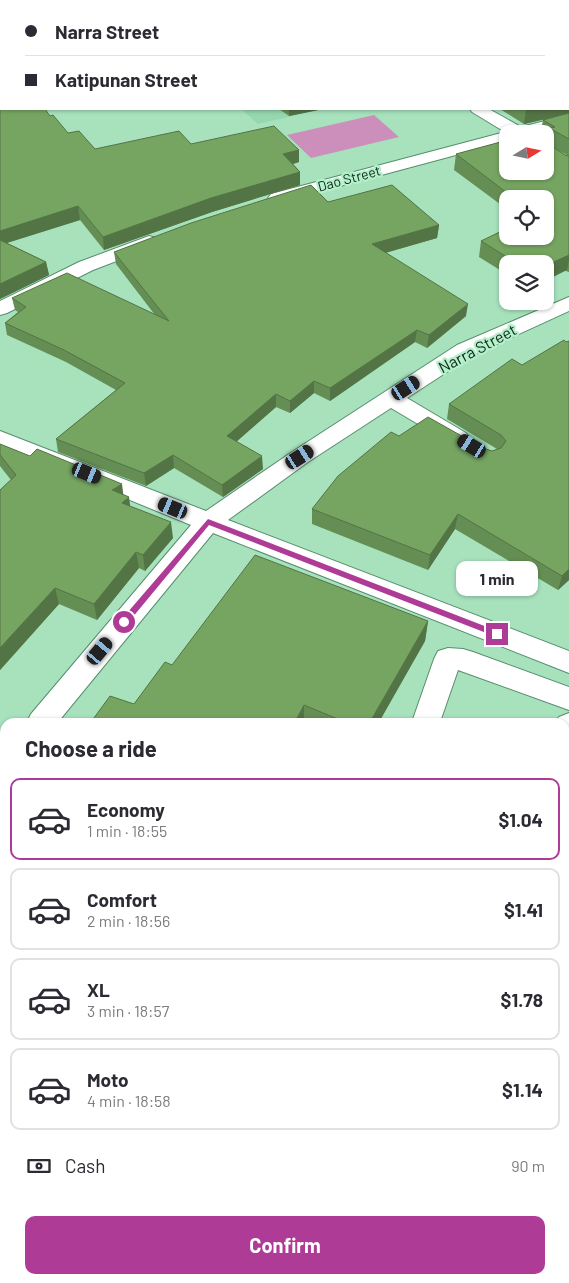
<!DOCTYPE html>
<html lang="en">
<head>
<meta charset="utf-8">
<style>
	:root { --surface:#fff; --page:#f2f2f3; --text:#2b2b33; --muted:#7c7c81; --line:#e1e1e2; --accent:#ae3c97 }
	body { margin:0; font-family:Barlow,sans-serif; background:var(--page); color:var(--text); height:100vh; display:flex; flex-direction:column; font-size:19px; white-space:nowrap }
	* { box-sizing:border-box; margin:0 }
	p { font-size:16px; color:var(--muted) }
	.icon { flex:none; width:28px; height:28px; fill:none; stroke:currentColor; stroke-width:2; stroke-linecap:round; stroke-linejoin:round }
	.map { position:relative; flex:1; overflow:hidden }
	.panel { position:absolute; left:0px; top:718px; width:570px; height:566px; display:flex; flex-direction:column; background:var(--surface); border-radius:15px 15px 0 0; box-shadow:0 1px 4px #0004 }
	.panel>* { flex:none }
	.hud { position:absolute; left:0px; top:0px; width:570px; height:110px; box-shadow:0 1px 4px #0004; display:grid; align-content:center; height:110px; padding:0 25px; background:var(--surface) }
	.needle { width:32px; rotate:80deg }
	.controls { position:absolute; left:499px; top:125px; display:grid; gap:10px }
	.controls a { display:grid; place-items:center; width:55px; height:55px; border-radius:10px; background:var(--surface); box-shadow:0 1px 4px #0004; font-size:25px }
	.end { position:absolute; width:22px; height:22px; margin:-11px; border:6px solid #ae3c97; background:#fff; box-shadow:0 0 0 2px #fff }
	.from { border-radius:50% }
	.bubble { position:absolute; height:35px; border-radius:10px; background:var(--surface); box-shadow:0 1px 4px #0004; font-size:16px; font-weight:700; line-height:35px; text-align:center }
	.car { position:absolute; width:15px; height:30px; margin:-15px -8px; border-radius:6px; box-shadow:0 0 4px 1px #0007; background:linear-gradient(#222 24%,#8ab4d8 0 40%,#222 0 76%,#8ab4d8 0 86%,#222 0) }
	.hud b { display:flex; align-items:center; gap:18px; height:48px; font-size:19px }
	.hud b+b { border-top:1px solid var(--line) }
	.hud i { width:12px; height:12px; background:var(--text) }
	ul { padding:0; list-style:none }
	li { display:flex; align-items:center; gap:15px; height:82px; margin:0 10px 8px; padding:0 15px; border:2px solid var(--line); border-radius:10px }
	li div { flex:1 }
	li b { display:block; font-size:19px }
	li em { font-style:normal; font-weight:700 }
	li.selected { border-color:var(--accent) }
	li>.icon { width:45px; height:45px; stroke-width:1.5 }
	h2 { padding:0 25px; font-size:22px; line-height:60px }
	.pay { display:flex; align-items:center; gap:12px; height:55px; padding:0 25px; font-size:19px }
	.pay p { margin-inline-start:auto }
	.button { display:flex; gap:10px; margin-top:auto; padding:10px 25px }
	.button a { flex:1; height:58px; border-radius:10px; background:var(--accent); color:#fff; font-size:20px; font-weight:700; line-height:58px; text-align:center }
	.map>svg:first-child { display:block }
</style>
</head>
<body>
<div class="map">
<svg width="569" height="1283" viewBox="0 0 569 1283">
	<rect width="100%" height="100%" fill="#a7e2bd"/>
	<polygon fill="#95d7af" points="241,109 323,109 258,124"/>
	<polygon fill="#cc8fbc" points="374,115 399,137 311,158 287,135"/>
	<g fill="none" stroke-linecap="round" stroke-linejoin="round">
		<g stroke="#558e6c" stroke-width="2">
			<g id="minor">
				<polygon points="470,109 489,109 521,127 569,115 569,125 535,134 508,134 508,141 277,203 271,202 268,198 271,194 505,132 472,112"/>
				<polygon points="149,236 156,238 159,242 156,246 93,270 7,313 0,315 0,301 79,262"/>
				<polygon points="569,297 569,311 473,355 407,398 466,433 470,438 466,443 458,445 450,443 391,408 308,462 228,520 569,651 569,673 213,533 58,722 27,722 31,714 191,525 0,447 0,431 206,511 292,452 457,345"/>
				<polygon points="448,648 463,649 473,652 569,687 569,710 458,670 440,722 412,722 434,659 438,651"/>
				<polygon points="569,713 569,743 565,744 565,722 555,722 559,717"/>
				<polygon points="5,756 5,787 0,789 0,758"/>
				<polygon points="569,914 569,969 565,970 565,916"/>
				<polygon points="565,1245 569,1246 569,1283 546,1283 546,1279 565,1279"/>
				<polygon points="463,1279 504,1279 506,1283 464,1283"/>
			</g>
		</g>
		<g stroke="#558e6c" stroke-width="2">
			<rect id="major" x="0" y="91" width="1" height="10"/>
		</g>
		<use href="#minor" fill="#fff" fill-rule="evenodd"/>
		<use href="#major" fill="#fff" fill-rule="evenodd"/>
	</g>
	<g fill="#658e54" fill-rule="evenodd">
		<path d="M0,0L189,1L569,0V272L545,264H508V275L479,257L481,241L545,236V199H508V210L454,170L456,154L541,131L543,120L547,119L524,124L500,109H569V1H1V42H0ZM550,146L569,156L565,155Z"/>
		<polygon points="0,102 50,116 68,133 95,149 191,144 299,150 299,162 293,164 300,172 300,185 212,212 104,250 80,220 7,243 46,262 49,275 0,299"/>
		<polygon points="279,109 323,109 289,116"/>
		<polygon points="328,202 439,225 437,238 385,253 466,316 427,348 415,342 330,401 314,393 290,413 276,407 236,442 263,469 223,497 174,468 146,486 58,452 56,439 116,390 66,362 7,335 5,323 18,312 15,310 12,298 155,315 116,264 114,252"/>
		<polygon points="569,341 569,580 558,590 455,529 428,570 312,524 312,509 399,436 483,448 492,451 497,449 447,419 449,404"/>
		<polygon points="0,444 124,495 130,506 173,538 145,571 139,568 97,620 59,604 0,670 0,490 11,480 0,466"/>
		<polygon points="428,621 425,641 379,722 91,722 134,704 172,665"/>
		<polygon points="0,1100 5,1101 5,1278 1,1274 3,1271 0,1271"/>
		<polygon points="6,1279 107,1279 107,1283 8,1280"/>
	</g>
	<g fill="#537445">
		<polygon points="176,0 190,0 189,1 174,1"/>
		<polygon points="569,99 569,113 524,124 526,110 529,109 569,109"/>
		<polygon points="289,109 323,109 289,116"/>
		<polygon points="299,150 299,162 283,167 283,154"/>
		<polygon points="300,172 300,185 212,212 104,250 103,237 211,198"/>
		<polygon points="78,206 80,220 0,245 0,231"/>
		<polygon points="439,225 437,238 371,257 372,244"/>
		<polygon points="569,255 569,260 567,270 545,281 545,266"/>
		<polygon points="46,262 49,275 0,299 0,284"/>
		<polygon points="468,304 466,316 427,348 429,335"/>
		<polygon points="417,330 415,342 330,401 330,388"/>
		<polygon points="314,381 314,393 290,413 290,401"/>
		<polygon points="276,394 276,407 228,449 227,436"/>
		<polygon points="173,455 174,468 146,486 144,473"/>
		<polygon points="262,456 263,469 223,497 222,485"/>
		<polygon points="122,484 124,500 112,490"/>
		<polygon points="129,497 131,513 122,503"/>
		<polygon points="458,514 455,529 428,570 430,555"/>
		<polygon points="171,522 173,538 145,571 143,555"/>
		<polygon points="136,552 139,568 97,620 94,604"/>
		<polygon points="569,569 569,580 558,590 562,576"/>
		<polygon points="55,588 59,604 0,670 0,648"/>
		<polygon points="428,621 425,641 379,722 370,722"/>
		<polygon points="304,705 304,722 295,722"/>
	</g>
	<g fill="#76a562" stroke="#537445">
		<polygon points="0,0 176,0 174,1 1,1 1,29 0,28"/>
		<polygon points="196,0 569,0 569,99 569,1 189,1"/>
		<polygon points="0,102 1,102 1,109 45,109 50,116 53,115 68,133 79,131 95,149 179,131 191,144 274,126 299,150 283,154 300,172 211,198 103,237 78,206 0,231"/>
		<polygon points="569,113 569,139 549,128 555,127 543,120"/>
		<polygon points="546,129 547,143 565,155 569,156 569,255 545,266 545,264 518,264 481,241 508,228 508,236 545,236 545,199 515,199 456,154 508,140 508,171 545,171 545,134 530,134"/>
		<polygon points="311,185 328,202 392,185 439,225 372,244 468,304 429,335 417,330 330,388 314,381 290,401 276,394 227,436 262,456 222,485 173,455 144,473 56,439 125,383 64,350 5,323 26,307 12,298 67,273 169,321 114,252 191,223"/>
		<polygon points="0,240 46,262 0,284"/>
		<polygon points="564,340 566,342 569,341 569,569 562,576 458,514 430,555 312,509 338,476 391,432 399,436 428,417 483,448 492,451 501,448 506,441 501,435 449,404 512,359 522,365"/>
		<polygon points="0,444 30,456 37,449 122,484 112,490 129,497 122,503 171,522 143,555 136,552 94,604 55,588 0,648 0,490 16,475 0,455"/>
		<polygon points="255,555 428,621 370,722 345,722 304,705 295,722 91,722 110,696 134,704 165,662 172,665"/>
		<polygon points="0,1100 5,1101 5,1264 0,1264"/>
		<polygon points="5,1265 5,1274 1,1274"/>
		<rect x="226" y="1279" width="80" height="4"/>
	</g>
	<polygon fill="#ae3c97" points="208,519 500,632 501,634 500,636 494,636 209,525 127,624 121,624 121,620"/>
	<g text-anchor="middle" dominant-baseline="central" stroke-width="4.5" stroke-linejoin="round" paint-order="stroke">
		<g font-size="14" fill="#0f2619" stroke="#b4f0ca">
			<text transform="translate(349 178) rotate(-15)">Dao Street</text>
		</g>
		<g font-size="16" fill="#0f2619" stroke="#b4f0ca">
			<text transform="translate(477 348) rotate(-28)">Narra Street</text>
		</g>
	</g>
</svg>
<div class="controls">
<a><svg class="needle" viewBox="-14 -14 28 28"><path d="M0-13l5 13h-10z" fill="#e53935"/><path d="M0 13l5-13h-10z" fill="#7c7c81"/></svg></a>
<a><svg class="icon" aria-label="locate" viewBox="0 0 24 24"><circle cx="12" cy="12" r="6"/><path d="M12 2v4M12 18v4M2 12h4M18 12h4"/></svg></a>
<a><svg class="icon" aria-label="layers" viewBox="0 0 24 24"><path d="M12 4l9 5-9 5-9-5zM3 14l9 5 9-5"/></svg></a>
</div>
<i class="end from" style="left:124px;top:622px"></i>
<i class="end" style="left:497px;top:634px"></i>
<div class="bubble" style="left:456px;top:561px;width:82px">1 min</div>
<i class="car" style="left:406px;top:388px;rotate:57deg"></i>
<i class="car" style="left:472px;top:446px;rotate:301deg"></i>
<i class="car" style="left:300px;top:457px;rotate:57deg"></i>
<i class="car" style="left:87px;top:473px;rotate:112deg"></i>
<i class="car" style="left:173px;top:508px;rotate:292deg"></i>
<i class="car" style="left:100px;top:651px;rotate:40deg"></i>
<div class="hud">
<b><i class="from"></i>Narra Street</b>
<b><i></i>Katipunan Street</b>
</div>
<section class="panel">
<h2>Choose a ride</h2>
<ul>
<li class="selected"><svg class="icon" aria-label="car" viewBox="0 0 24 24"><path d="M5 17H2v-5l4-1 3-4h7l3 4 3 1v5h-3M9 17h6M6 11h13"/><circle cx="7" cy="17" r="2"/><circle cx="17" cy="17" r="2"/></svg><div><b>Economy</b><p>1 min · 18:55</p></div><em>$1.04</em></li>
<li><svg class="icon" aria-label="car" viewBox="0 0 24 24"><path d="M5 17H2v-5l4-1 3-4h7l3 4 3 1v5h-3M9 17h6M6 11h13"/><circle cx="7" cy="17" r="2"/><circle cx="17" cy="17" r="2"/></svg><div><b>Comfort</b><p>2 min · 18:56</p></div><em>$1.41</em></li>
<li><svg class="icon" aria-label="car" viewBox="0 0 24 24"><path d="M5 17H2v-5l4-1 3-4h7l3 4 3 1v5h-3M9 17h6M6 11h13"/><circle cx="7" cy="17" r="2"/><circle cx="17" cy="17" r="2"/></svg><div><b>XL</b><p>3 min · 18:57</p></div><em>$1.78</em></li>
<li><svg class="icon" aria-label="car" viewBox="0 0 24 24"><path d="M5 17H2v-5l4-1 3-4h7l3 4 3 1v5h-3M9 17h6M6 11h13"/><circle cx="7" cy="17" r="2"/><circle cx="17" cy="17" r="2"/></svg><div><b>Moto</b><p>4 min · 18:58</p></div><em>$1.14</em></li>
</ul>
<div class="pay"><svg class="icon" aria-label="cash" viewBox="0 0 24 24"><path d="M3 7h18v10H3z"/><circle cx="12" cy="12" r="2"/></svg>Cash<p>90 m</p></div>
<div class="button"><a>Confirm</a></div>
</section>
</div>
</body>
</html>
